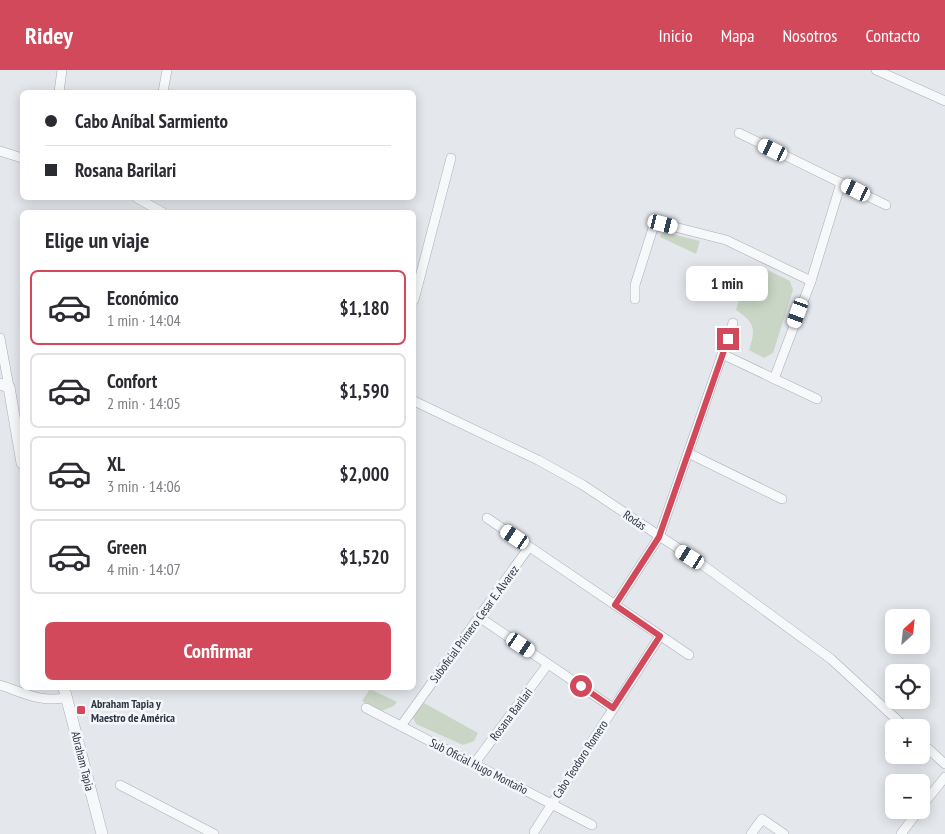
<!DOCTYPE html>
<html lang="es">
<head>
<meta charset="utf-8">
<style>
	:root { --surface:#fff; --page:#f2f2f3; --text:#2b2b33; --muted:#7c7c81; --line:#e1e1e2; --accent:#d1495b }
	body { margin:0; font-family:"PT Sans Narrow",sans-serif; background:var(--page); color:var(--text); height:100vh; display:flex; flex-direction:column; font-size:19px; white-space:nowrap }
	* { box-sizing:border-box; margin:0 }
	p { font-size:16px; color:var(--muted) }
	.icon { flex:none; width:28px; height:28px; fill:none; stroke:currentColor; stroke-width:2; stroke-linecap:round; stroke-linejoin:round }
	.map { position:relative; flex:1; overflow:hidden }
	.sheet { position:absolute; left:20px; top:140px; width:396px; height:480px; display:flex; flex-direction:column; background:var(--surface); border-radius:8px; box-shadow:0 2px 12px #0003 }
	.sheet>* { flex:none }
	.hud { position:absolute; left:20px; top:20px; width:396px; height:110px; border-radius:8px; box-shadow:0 2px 12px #0003; display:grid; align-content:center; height:110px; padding:0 25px; background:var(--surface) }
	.needle { width:32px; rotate:27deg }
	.controls { position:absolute; left:885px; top:539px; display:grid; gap:10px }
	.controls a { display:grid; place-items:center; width:45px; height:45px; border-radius:8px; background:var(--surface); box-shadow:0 2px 12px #0003; font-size:25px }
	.end { position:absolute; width:22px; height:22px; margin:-11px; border:6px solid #d1495b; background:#fff; box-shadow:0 0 0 2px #fff }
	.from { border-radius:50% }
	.bubble { position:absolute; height:35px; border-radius:8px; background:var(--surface); box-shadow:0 2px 12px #0003; font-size:16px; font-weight:700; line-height:35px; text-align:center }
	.car { position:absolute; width:15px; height:30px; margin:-15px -8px; border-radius:6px; box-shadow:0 0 4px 1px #0007; background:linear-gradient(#fff 24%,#345 0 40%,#fff 0 76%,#345 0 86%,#fff 0) }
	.hud b { display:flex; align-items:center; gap:18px; height:48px; font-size:19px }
	.hud b+b { border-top:1px solid var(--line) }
	.hud i { width:12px; height:12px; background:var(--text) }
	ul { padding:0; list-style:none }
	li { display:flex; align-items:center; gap:15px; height:75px; margin:0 10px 8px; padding:0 15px; border:2px solid var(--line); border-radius:8px }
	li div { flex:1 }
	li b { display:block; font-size:19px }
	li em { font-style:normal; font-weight:700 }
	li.current { border-color:var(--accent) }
	li>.icon { width:45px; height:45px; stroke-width:1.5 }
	h2 { padding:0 25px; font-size:22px; line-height:60px }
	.action { display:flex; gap:10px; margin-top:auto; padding:10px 25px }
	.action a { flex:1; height:58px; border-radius:8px; background:var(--accent); color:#fff; font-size:20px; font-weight:700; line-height:58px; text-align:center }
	header { display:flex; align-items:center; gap:30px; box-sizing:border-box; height:70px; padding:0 25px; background:var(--accent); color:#fff }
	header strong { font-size:24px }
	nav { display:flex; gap:28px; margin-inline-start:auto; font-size:18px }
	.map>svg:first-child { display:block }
</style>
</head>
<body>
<header>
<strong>Ridey</strong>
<nav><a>Inicio</a><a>Mapa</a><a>Nosotros</a><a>Contacto</a></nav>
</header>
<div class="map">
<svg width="945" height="764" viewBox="0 0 945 764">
	<rect width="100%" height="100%" fill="#e4e7ec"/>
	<g fill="#c9d6c5">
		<polygon points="663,162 700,171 696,184 660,167"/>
		<path d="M759,196L790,211L793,220L773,283L764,288L749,280C756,258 755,253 736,240L745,210L742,204Z"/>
		<polygon points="370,619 397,632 394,636 381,641 362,631"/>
		<polygon points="424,633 478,663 474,671 463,675 416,654 413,647"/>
	</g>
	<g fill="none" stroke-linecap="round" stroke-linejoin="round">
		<g stroke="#a9aeb7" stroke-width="10">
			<g id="minor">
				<polyline points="876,0 945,31"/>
				<polyline points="59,22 62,0"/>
				<polyline points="163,22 167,0"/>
				<polyline points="739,63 886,135"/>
				<polyline points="0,81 22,88"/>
				<polyline points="137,128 162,142"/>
				<polyline points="635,229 635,215 653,158 663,154 726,170 811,211"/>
				<polyline points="414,230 451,88"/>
				<polyline points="0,268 9,317"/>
				<polyline points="722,284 817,329"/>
				<polyline points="774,309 811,211 841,113"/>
				<polyline points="414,331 538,390 583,415 700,493 831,589 906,658"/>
				<polyline points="688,383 782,429"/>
				<polyline points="487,448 689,585"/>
				<polyline points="615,535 659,467 733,253"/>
				<polyline points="479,547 613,638"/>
				<path d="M0,615C22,622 43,634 66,627"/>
				<polyline points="366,638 592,755"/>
				<polyline points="401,656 529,477"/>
				<polyline points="921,672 945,694"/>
				<polyline points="474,694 548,594"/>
				<polyline points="120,715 214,764"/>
				<polyline points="921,737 945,707"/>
				<polyline points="534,762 660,566"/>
				<polyline points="751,764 762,749 784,764"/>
				<polyline points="901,764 919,740"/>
			</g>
		</g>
		<g stroke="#a9aeb7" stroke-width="12">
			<g id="tertiary">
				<polyline points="0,314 9,317 22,393"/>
				<polyline points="64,618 102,764"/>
			</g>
		</g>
		<use href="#minor" stroke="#f7f8fa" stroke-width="9"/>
		<use href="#tertiary" stroke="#f7f8fa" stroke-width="11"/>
	</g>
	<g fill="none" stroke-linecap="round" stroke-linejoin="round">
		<polyline stroke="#d1495b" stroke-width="6" points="581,616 613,638 660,566 615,535 659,467 728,269"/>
	</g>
	<rect fill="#d1495b" stroke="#f4f6f9" stroke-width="2" x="76" y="635" width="10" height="10" rx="2.5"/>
	<g text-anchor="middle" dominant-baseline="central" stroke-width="5" stroke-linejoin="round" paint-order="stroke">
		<g font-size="12" fill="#2b3445" stroke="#f4f6f9">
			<text transform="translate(635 450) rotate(34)">Rodas</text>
			<text transform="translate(474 554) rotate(-54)">Suboficial Primero Cesar E. Alvarez</text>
			<text transform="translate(511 644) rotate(-53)">Rosana Barilari</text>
			<text transform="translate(580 689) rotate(-57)">Cabo Teodoro Romero</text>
			<text transform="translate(83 691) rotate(76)">Abraham Tapia</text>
			<text transform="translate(479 696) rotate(27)">Sub Oficial Hugo Montaño</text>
		</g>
		<g font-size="12" font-weight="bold" fill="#2b3445" stroke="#f4f6f9" text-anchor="start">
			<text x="91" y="633">Abraham Tapia y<tspan x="91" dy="14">Maestro de América</tspan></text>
		</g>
	</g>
</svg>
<div class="controls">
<a><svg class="needle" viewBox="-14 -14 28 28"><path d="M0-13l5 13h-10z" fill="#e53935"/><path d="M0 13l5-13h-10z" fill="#7c7c81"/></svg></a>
<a><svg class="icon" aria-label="locate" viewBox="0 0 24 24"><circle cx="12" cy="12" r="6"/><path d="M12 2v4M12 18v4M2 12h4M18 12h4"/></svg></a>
<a>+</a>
<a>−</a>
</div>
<i class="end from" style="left:581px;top:616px"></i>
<i class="end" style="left:728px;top:269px"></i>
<div class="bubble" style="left:686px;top:196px;width:82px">1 min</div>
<i class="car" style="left:773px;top:80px;rotate:296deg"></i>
<i class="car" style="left:856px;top:120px;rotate:296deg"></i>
<i class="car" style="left:663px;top:154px;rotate:104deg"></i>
<i class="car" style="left:798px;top:243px;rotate:200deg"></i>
<i class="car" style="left:515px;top:467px;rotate:304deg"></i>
<i class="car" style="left:690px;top:487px;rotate:302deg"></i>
<i class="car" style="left:521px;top:575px;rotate:124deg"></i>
<div class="hud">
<b><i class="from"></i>Cabo Aníbal Sarmiento</b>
<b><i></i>Rosana Barilari</b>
</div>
<section class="sheet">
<h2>Elige un viaje</h2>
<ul>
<li class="current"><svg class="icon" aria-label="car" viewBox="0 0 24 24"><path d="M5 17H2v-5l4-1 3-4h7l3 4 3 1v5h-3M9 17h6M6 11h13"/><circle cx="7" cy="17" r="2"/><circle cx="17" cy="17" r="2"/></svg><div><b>Económico</b><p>1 min · 14:04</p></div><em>$1,180</em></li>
<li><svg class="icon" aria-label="car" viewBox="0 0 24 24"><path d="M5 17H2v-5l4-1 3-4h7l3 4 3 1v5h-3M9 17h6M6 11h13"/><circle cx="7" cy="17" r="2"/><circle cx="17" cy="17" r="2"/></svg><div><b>Confort</b><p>2 min · 14:05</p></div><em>$1,590</em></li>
<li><svg class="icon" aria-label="car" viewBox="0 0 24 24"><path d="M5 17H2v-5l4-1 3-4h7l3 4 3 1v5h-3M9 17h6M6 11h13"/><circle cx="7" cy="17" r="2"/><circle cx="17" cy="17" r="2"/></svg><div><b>XL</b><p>3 min · 14:06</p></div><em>$2,000</em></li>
<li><svg class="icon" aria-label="car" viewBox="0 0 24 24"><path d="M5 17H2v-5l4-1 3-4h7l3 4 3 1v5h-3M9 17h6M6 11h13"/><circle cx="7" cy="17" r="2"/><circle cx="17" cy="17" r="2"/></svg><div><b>Green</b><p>4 min · 14:07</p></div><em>$1,520</em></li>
</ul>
<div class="action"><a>Confirmar</a></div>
</section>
</div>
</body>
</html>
